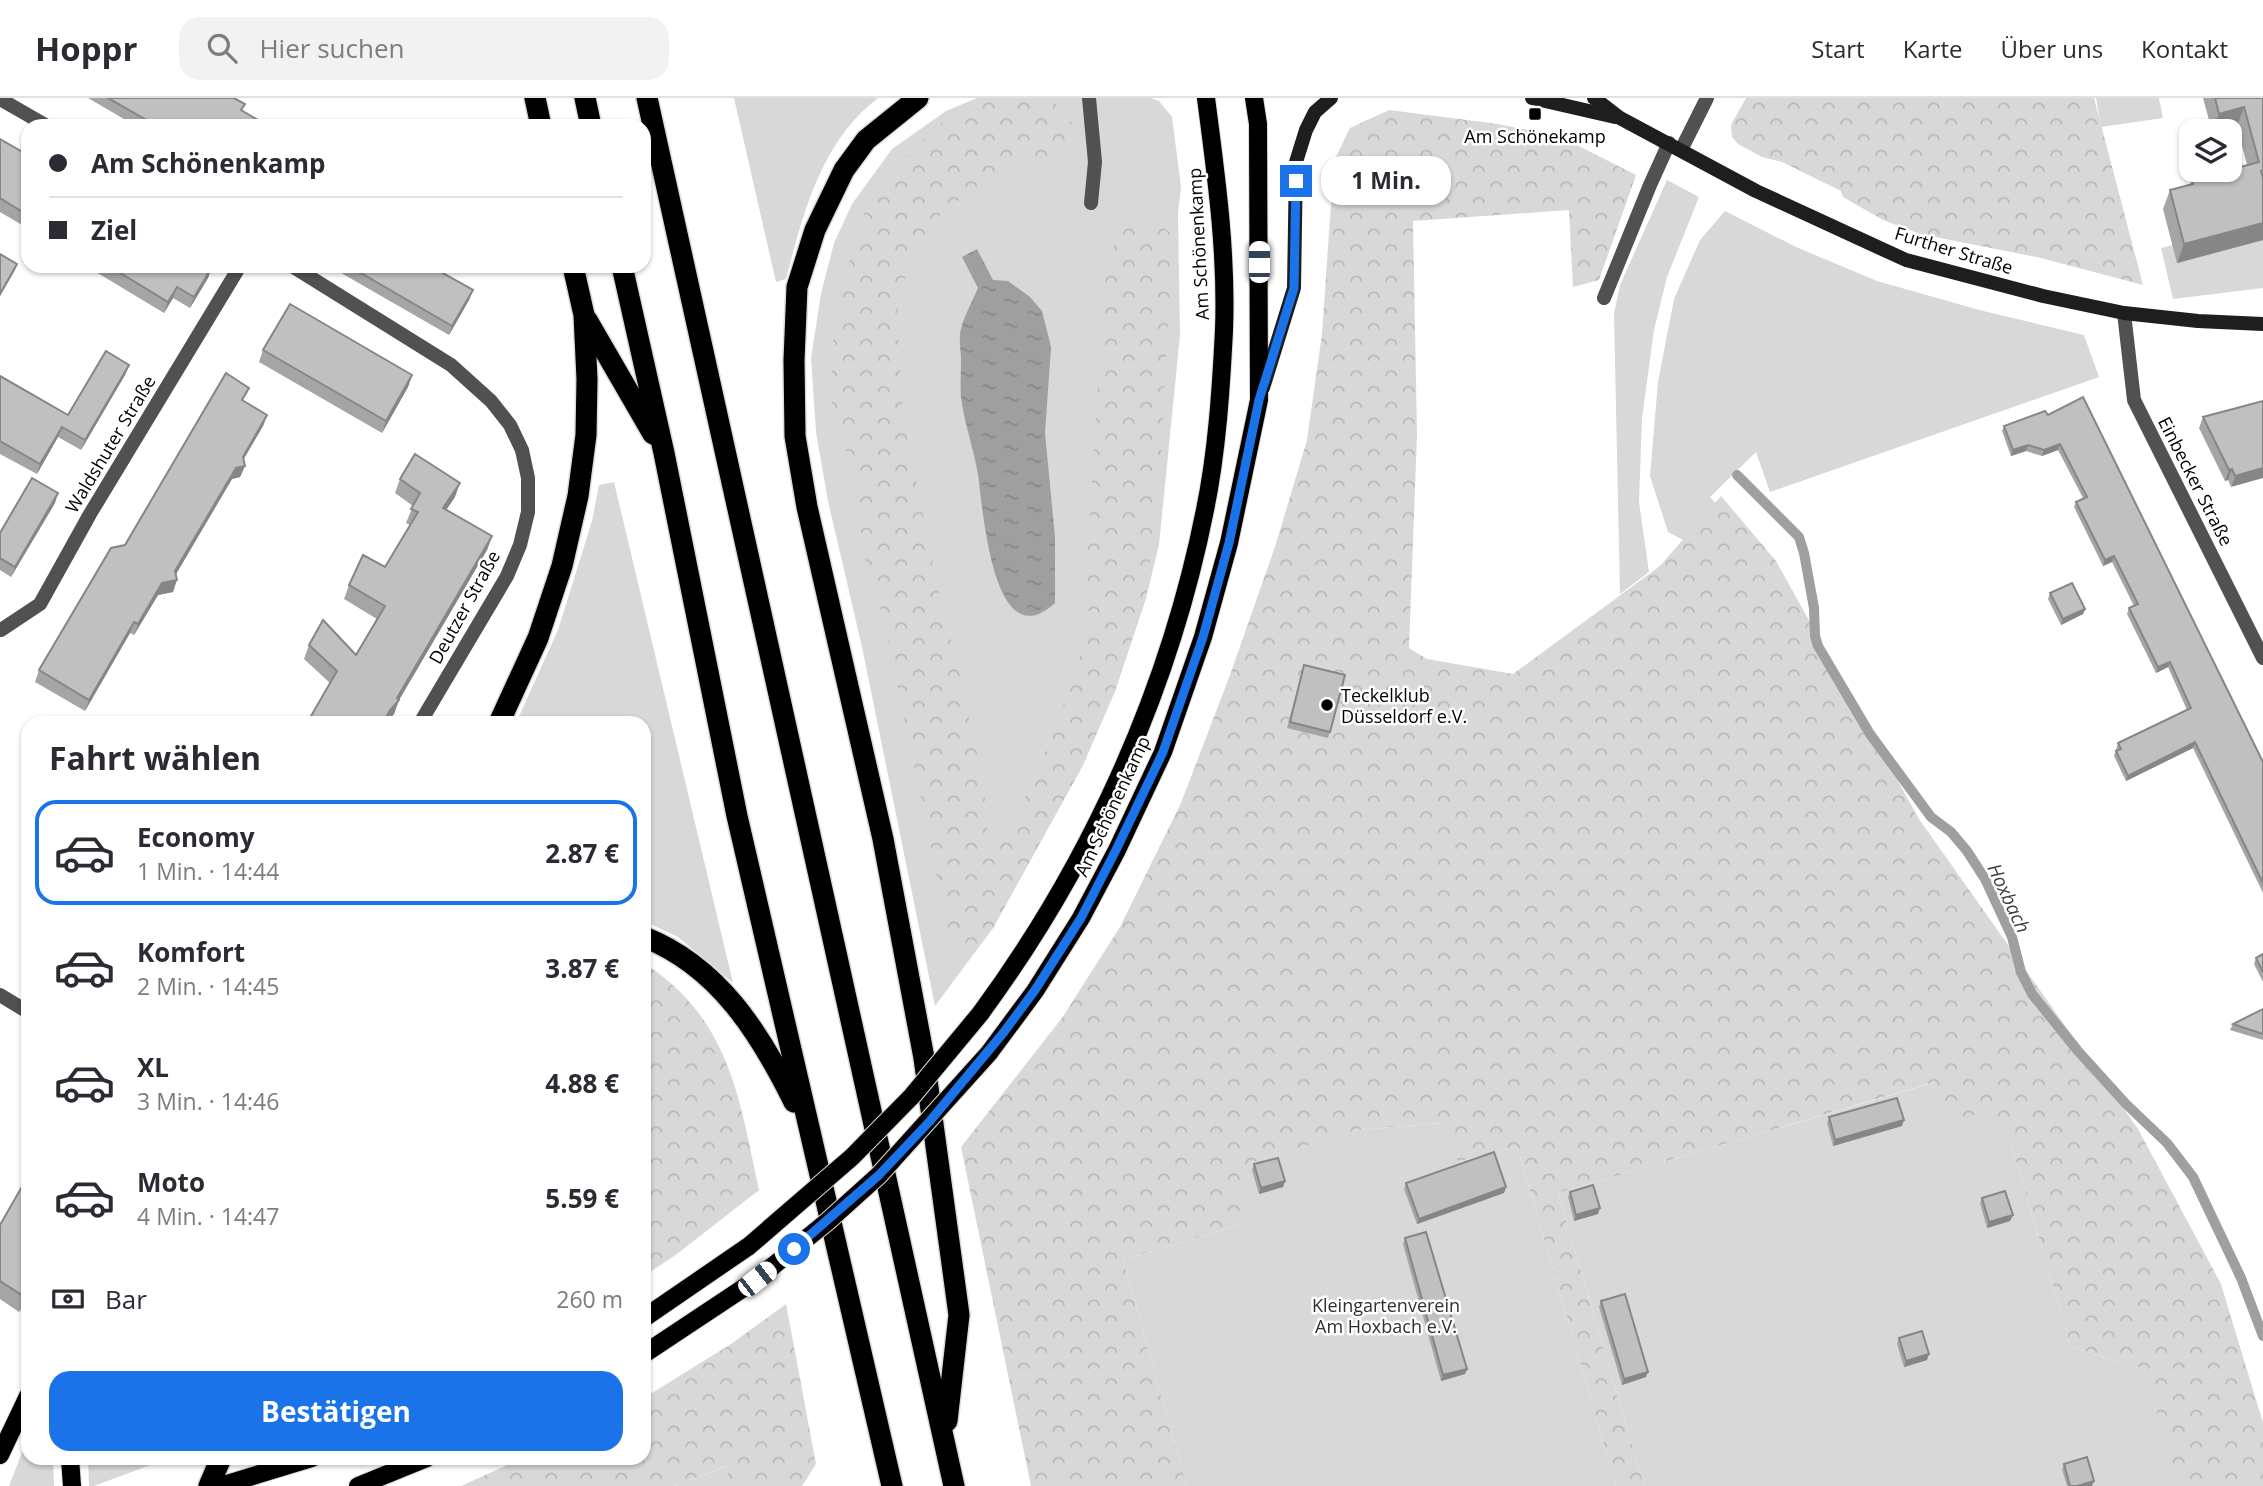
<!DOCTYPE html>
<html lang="de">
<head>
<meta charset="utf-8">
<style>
	:root { --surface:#fff; --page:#f2f2f3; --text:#2b2b33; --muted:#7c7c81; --line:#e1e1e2; --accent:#1a73e8 }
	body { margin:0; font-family:"Open Sans",sans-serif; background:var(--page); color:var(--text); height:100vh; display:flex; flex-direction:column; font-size:26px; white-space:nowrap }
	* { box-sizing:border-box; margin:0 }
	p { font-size:23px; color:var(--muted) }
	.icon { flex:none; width:38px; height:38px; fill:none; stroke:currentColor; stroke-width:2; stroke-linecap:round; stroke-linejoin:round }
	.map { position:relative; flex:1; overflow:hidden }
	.panel { position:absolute; left:21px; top:618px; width:630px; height:749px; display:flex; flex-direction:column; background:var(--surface); border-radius:21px; box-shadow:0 2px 5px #0004 }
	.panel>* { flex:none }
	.hud { position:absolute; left:21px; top:21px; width:630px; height:154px; border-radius:21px; box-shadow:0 2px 5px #0004; display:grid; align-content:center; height:154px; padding:0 28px; background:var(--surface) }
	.tools { position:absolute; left:2179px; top:21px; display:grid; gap:14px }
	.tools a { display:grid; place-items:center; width:63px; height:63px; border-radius:14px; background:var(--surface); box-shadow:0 2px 5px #0004; font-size:35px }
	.end { position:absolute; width:32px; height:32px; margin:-16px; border:9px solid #1a73e8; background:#fff; box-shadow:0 0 0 4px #fff }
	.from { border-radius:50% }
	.bubble { position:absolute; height:49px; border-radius:21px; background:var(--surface); box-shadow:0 2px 5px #0004; font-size:23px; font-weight:700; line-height:49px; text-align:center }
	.car { position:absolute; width:21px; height:42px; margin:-21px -10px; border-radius:9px; box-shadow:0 0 5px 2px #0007; background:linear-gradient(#fff 24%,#345 0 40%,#fff 0 76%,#345 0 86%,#fff 0) }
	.hud b { display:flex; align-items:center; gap:24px; height:66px; font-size:26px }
	.hud b+b { border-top:2px solid var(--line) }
	.hud i { width:18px; height:18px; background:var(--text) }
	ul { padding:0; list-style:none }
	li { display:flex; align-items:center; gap:21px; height:105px; margin:0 14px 10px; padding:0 14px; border:4px solid transparent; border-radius:21px }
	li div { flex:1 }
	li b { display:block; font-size:26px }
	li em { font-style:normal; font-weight:700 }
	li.current { border-color:var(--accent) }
	li>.icon { width:63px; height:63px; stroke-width:1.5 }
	h2 { padding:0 28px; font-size:32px; line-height:84px }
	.pay { display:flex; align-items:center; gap:18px; height:77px; padding:0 28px; font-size:26px }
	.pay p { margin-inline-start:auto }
	.action { display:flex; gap:14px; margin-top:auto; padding:14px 28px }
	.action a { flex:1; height:80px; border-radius:21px; background:var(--accent); color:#fff; font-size:28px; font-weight:700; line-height:80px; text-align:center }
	header { display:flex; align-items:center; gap:42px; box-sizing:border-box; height:98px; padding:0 35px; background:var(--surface); border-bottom:2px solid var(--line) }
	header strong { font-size:33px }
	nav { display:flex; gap:38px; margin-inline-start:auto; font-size:24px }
	.search { width:490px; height:63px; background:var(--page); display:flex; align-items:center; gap:18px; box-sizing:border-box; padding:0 24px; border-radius:21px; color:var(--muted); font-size:26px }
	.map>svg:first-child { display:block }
</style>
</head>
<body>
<header>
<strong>Hoppr</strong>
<div class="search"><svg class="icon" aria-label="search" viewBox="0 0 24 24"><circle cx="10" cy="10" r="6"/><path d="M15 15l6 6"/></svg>Hier suchen</div>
<nav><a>Start</a><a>Karte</a><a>Über uns</a><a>Kontakt</a></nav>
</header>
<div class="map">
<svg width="2263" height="1388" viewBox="0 0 2263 1388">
	<defs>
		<pattern id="forest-crowns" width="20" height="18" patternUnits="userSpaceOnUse" patternTransform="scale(1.75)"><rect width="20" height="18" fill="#d8d8d8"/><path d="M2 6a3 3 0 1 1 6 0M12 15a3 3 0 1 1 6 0" fill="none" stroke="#b8b8b8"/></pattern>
		<pattern id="water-ripples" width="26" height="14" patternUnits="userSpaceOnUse" patternTransform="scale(1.75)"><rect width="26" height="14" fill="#9f9f9f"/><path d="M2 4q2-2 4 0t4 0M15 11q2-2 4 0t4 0" fill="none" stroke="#878787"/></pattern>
	</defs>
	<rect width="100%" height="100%" fill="#fff"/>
	<g fill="#d8d8d8">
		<path d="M734,0H878C821,43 803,116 786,181L776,184Z"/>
		<polygon points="977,0 1151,0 1159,3 1172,19 1181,89 1178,115 1180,237 1159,447 1146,500 1115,593 1083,667 993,830 935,908 862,549 828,403 816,334 811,260 821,196 834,145 852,106 892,51 946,13"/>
		<polygon points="2096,0 2159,0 2163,20 2101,29"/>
		<polygon points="1667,82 1699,99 1667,179 1654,232 1642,320 1639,404 1649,474 1620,496 1614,216 1620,187"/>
		<polygon points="1725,113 1796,149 1877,183 1983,213 2084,237 2099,279 1770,394 1756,354 1710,399 1726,416 1687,444 1668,434 1650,378 1658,284 1674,201 1700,142"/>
		<polygon points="2263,124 2263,190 2173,201 2161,150"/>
		<polygon points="614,384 733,885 678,839 644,823 644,625 516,625 558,532 592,423 599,387"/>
		<polygon points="1936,984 1981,1015 2010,1042 2071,1249 2144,1271 2200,1388 1644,1388 1558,1095"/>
		<polygon points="1444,1025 1459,1064 1517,1048 1616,1388 1187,1388 1123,1162 1242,1126 1249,1065 1358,1032"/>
		<polygon points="28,1339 28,1360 53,1360 54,1388 9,1388"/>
		<polygon points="88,1360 169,1360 94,1388 89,1388"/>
		<polygon points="727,1368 731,1388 675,1388"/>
	</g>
	<g fill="url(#forest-crowns)">
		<path d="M995,0L1050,1L1066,14L1075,31L1071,55L1057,65H1025L984,83L941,116L925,136L907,173L897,216L903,317L942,510L958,568L974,640L984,691L990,759C1036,694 1071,593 1093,516L1084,509L1106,159L1129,126C1148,123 1160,124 1173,138L1161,354L1146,500L1115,593L1083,667L993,830L974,855L951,848L886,531L863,455L855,378L832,312V249L847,170L865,112L903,60L951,16Z"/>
		<polygon points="1746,0 2094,0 2143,187 2041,160 1920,136 1883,122 1843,99 1841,93 1782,64 1762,59 1738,46 1732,39 1731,27"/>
		<polygon points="1389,12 1498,26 1561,39 1636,77 1599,182 1573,189 1569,112 1413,123 1417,337 1409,550 1427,561 1513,576 1660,468 1721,398 1776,463 1919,721 2138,1031 2221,1186 2263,1325 2263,1388 2179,1388 2144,1271 2071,1249 2010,1042 1981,1015 1945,1024 1935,984 1558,1095 1644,1388 1616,1388 1517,1048 1458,1064 1443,1025 1358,1032 1250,1065 1242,1126 1123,1162 1187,1388 1031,1388 961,1049 1062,920 1120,829 1181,705 1230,577 1275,449 1307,342 1322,236 1334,63 1350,30"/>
		<path d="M644,865C730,921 739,999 759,1092L677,1156L644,1178Z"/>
		<polygon points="786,1206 816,1366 802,1388 731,1388 726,1368 675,1388 461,1388 523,1360 644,1360 644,1300 731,1246"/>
	</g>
	<path fill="url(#water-ripples)" d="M977,151L993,182L1008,183L1030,199L1042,213L1051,249L1045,335L1055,439V505C992,563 983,408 978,377C974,351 964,325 961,299C960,287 961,274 961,262C961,253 959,243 960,235C963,220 972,204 978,190L962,159Z"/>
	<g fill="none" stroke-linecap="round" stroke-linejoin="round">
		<polyline stroke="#9f9f9f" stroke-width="10" points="1737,377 1799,439 1804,455 1814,510 1815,538 1818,548 1870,636 1931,719 1951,734 1967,753 1985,781 2012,839 2021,874 2032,896 2078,953 2126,1006 2167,1045 2193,1079 2241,1180 2263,1238"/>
		<g stroke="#dbdbdb" stroke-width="20">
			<g id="primary">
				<path d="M980,916C1090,767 1169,593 1205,412C1217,354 1221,291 1224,232C1227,154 1216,77 1206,0"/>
				<polyline points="989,955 1035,893 1081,820 1117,752 1163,654 1203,539 1229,445 1259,302 1258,26 1254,0"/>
				<polyline points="644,1220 749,1148"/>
				<polyline points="644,1256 757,1181"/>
				<polyline points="0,1357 28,1298"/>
				<polyline points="70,1360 72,1388"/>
				<polyline points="220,1388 312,1360"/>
				<polyline points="358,1388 427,1360"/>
			</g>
		</g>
		<g stroke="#dbdbdb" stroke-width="24">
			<g id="highway">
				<polyline points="535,0 541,28"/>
				<polyline points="585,0 591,28"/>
				<polyline points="647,0 954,1388"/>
				<polyline points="918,0 866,42 844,72 815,132 797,189 794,262 795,338 807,409 883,741 924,960 959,1217 947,1323"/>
				<polyline points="622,168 664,355 737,718 892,1388"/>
				<polyline points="587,222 653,336"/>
				<polyline points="499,625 538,540 562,468 578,398 586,337 587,281 584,217 573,168"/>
				<path d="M644,839C718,868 760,935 794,1004"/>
				<polyline points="209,1388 221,1360"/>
			</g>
		</g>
		<g stroke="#515151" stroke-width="14">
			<polyline points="1089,0 1095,64 1091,105"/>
			<polyline points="1604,200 1650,87 1669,45"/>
			<polyline points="0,897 28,914"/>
		</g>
		<g stroke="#515151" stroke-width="14">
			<polyline points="0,1 47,28"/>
			<polyline points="1681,52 1707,0"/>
			<polyline points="292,168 451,267 491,303 510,327 522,352 528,380 528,414 520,447 507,478 420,625"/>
			<polyline points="2124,215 2134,302 2263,560"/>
			<polyline points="1,532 40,506 90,416 240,168"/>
		</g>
		<g stroke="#1e1e1e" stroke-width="14">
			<polyline points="1532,0 1615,19"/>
			<polyline points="1594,0 1620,20 1756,93 1906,162 2043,198 2124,215 2198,223 2263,226"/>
			<polyline points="1263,290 1294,190 1296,64 1306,32 1315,14 1331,0"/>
		</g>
		<use href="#primary" stroke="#000" stroke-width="18"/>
		<use href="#highway" stroke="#000" stroke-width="21"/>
		<g stroke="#dbdbdb" stroke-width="20" stroke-linecap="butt">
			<g id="primary-bridge">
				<polyline points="749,1148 852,1059 912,998 980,916"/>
				<polyline points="757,1181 828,1123 879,1077 989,955"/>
			</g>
		</g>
		<use href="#primary-bridge" stroke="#000" stroke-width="18"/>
	</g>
	<g fill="#a5a5a5">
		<polygon points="88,0 234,0 242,13 268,28 136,28"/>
		<polygon points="2203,0 2263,0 2263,142 2177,165 2163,111 2170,92 2190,86 2192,82 2247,67 2237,28 2218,33 2212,33"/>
		<polygon points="0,41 28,57 28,116 22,127 0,114"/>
		<polygon points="86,168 210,168 208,180 190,210 173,200 164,215"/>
		<polygon points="329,168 430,168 473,192 469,202 449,237"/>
		<polygon points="263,252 412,277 408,289 382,335 259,264"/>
		<polygon points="129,267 125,277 81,352 58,339 37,376 0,356 0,278 68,317"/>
		<polygon points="244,303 267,317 263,328 243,362 245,368 240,379 232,381 176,476 173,494 158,497 134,537 130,535 85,613 35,584 39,572 125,447"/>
		<polygon points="2263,303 2231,389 2228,382 2225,383 2199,330 2203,319"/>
		<polygon points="2045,313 2263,664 2263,795 2193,650 2126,683 2114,658 2118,645 2187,612 2168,569 2156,575 2127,516 2129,510 2134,508 2112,464 2103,468 2074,409 2076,404 2083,400 2058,352 2042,358 2026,353 2011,358 2002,333 2004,328"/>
		<polygon points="400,381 455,399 446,412 492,438 487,452 399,602 394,616 386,625 307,625 330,585 304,561 309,547 356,557 377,521 344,501 349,487 385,469 410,427 406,425 413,408 395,395"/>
		<polygon points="55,405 11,479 0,472 0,435"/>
		<polygon points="2050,495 2085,511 2083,516 2061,527 2048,501"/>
		<polygon points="1304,567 1330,634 1328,640 1287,630"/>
		<polygon points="2263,856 2263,884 2254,866 2256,860"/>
		<polygon points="2263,911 2263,942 2230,932 2233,926"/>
		<polygon points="1829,1019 1902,1028 1833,1048 1827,1025"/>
		<polygon points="1254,1066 1285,1083 1283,1089 1259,1096 1252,1072"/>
		<polygon points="28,1078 28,1199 19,1214 0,1201 0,1127"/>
		<polygon points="1406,1085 1506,1089 1504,1095 1417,1126 1404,1091"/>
		<polygon points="1570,1094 1598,1116 1574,1123 1568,1099"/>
		<polygon points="1982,1100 2013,1117 2010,1123 1987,1130 1980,1105"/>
		<polygon points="1405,1140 1467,1271 1465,1276 1441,1283 1403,1146"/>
		<polygon points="1601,1203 1646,1279 1622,1287 1599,1209"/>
		<polygon points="1899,1240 1927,1262 1904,1269 1897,1246"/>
		<polygon points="2064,1366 2092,1388 2067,1388 2062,1371"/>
	</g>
	<g fill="#868686">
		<polygon points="2244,9 2237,28 2218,33 2213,33 2219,16"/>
		<polygon points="2263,125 2263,142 2177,165 2184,146"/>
		<polygon points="17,166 15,172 0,198 0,196"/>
		<polygon points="212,169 208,180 190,210 194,199"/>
		<polygon points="177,189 173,200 164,215 168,204"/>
		<polygon points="473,192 469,202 449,237 452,228"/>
		<polygon points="129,267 125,277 81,352 85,342"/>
		<polygon points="412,277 408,289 382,335 386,323"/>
		<polygon points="267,317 263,328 239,369 245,368 240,379 232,381 172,483 177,482 173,494 158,497 134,537 138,526 162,485 175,473"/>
		<polygon points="62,329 58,339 37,376 40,366"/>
		<polygon points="2060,346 2058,352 2042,358 2044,352"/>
		<polygon points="2028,347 2026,353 2011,358 2013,352"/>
		<polygon points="2263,370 2263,380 2231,389 2235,378"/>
		<polygon points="2232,371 2228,382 2225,383 2229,372"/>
		<polygon points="460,385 455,399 438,424 443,410"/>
		<polygon points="58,395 55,405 11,479 15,469"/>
		<polygon points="492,438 487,452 399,602 394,616 386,625 383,625"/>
		<polygon points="2114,458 2112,464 2103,468 2105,462"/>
		<polygon points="2085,511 2083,516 2061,527 2063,521"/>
		<polygon points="134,524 130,535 85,613 89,602"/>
		<polygon points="2170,564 2168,569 2156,575 2158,569"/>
		<polygon points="2195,644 2193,650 2126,683 2128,678"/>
		<polygon points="1904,1022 1902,1028 1833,1048 1835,1042"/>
		<polygon points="1285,1083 1283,1089 1259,1096 1261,1090"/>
		<polygon points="1506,1089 1504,1095 1417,1126 1419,1121"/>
		<polygon points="1600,1110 1598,1116 1574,1123 1576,1117"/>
		<polygon points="2013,1117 2010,1123 1987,1130 1989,1124"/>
		<polygon points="28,1193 28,1199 19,1214 25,1199"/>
		<polygon points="1929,1256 1927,1262 1904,1269 1906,1263"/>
		<polygon points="1467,1271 1465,1276 1441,1283 1443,1277"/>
		<polygon points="1648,1274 1646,1279 1622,1287 1624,1281"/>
		<polygon points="2094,1383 2092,1388 2077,1388"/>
	</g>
	<g fill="#c0c0c0" stroke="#868686" stroke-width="2">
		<polygon points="108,0 234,0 245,6 241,12 268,28 157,28"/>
		<polygon points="2215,0 2263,0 2263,72 2261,73 2263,80 2263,125 2184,146 2170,92 2193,86 2192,82 2259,64 2244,9 2219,16"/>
		<polygon points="0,41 28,57 28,112 26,116 0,100"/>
		<polygon points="0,156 17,166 0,196"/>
		<polygon points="109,168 210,168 212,169 194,199 177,189 168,204"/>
		<polygon points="349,168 430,168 473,192 452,228"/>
		<polygon points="290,206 412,277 386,323 263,252"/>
		<polygon points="106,253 129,267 85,342 62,329 40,366 0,343 0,278 68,317"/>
		<polygon points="226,275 249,290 242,302 267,317 243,359 245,368 236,370 175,473 177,482 162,485 138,526 134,524 89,602 39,572 111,450 125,447"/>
		<polygon points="2083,299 2263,664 2263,785 2195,644 2128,678 2116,653 2121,651 2118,645 2191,610 2170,564 2158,569 2129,510 2138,506 2114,458 2105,462 2076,404 2087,399 2060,346 2044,352 2028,347 2013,352 2004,328 2045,313 2048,317"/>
		<polygon points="2263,303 2263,370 2235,378 2232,371 2229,372 2203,319"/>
		<polygon points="415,356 460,385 443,410 492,438 397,600 399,602 390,612 383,625 307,625 337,573 309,547 323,522 356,557 385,508 349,487 363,457 385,469 418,414 411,411 420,395 400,381"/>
		<polygon points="32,380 58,395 15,469 0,460 0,435"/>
		<polygon points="2072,485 2085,511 2063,521 2050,495"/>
		<polygon points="1304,567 1345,577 1330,634 1290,624"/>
		<polygon points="2263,856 2263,874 2256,860"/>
		<polygon points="2263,911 2263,936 2233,926"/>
		<polygon points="1897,1000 1904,1022 1835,1042 1829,1019"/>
		<polygon points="1494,1054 1506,1089 1419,1121 1406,1085"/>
		<polygon points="1278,1060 1285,1083 1261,1090 1254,1066"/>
		<polygon points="28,1078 28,1193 25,1199 0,1183 0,1127"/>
		<polygon points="1593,1087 1600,1110 1576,1117 1570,1094"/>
		<polygon points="2005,1093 2013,1117 1989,1124 1982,1100"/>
		<polygon points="1426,1134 1467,1271 1443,1277 1405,1140"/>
		<polygon points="1625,1196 1648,1274 1624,1281 1601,1203"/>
		<polygon points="1922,1233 1929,1256 1906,1263 1899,1240"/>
		<polygon points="2087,1359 2094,1383 2077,1388 2070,1388 2064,1366"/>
	</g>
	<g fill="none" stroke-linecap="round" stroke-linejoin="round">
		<polyline stroke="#1a73e8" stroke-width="9" points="794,1151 879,1077 930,1023 1004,934 1035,892 1081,820 1116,752 1163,654 1203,539 1229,445 1259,302 1294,190 1296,83"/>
	</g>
	<g fill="#000" stroke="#fff" stroke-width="2.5">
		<rect x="1528" y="9" width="14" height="14" rx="3.5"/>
		<circle cx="1327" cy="607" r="7"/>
	</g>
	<g text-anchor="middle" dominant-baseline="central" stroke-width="5" stroke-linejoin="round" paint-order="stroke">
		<g font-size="18" fill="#000" stroke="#fff">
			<text x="1535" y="38">Am Schönekamp</text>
			<text x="1341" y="597" text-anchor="start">Teckelklub<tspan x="1341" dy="21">Düsseldorf e.V.</tspan></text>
		</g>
		<g font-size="18" fill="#000" stroke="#fff">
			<text transform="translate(1198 146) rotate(-93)">Am Schönenkamp</text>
			<text transform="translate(1954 152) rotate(17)">Further Straße</text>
			<text transform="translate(110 346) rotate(-59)">Waldshuter Straße</text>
			<text transform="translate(2196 383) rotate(63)">Einbecker Straße</text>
			<text transform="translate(464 509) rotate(-61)">Deutzer Straße</text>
			<text transform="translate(1112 708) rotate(-65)">Am Schönenkamp</text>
		</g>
		<g font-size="18" fill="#2f2f2f" stroke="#fff">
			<text x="1386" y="1207">Kleingartenverein<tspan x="1386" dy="21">Am Hoxbach e.V.</tspan></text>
		</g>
		<g font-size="19" font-style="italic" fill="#404040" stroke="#fff">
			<text transform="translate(2009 800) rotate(65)">Hoxbach</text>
		</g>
	</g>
</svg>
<div class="tools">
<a><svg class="icon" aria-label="layers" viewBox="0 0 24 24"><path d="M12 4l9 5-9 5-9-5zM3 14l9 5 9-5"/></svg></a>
</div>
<i class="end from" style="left:794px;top:1151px"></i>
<i class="end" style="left:1296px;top:83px"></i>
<div class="bubble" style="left:1321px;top:58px;width:130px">1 Min.</div>
<i class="car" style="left:1259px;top:164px;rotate:0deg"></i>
<i class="car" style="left:757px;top:1181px;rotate:52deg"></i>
<div class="hud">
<b><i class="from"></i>Am Schönenkamp</b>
<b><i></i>Ziel</b>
</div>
<section class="panel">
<h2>Fahrt wählen</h2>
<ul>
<li class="current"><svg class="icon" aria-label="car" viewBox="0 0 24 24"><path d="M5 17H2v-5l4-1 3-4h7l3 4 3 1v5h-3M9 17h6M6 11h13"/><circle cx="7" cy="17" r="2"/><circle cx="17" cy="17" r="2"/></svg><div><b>Economy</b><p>1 Min. · 14:44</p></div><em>2.87 €</em></li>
<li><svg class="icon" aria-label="car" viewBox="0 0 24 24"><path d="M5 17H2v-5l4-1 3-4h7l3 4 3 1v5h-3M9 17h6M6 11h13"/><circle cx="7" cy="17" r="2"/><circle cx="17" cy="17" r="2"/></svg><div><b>Komfort</b><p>2 Min. · 14:45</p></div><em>3.87 €</em></li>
<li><svg class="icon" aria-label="car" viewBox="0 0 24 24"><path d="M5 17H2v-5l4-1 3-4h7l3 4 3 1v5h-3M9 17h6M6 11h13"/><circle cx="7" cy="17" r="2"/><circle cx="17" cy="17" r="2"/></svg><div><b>XL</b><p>3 Min. · 14:46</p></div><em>4.88 €</em></li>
<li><svg class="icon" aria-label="car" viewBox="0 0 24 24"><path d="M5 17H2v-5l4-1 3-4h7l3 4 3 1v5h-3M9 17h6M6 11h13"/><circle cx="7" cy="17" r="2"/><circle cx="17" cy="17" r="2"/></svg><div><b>Moto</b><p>4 Min. · 14:47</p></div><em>5.59 €</em></li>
</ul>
<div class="pay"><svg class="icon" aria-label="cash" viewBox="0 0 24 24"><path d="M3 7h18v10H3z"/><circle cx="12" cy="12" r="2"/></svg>Bar<p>260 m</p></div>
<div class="action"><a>Bestätigen</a></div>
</section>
</div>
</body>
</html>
